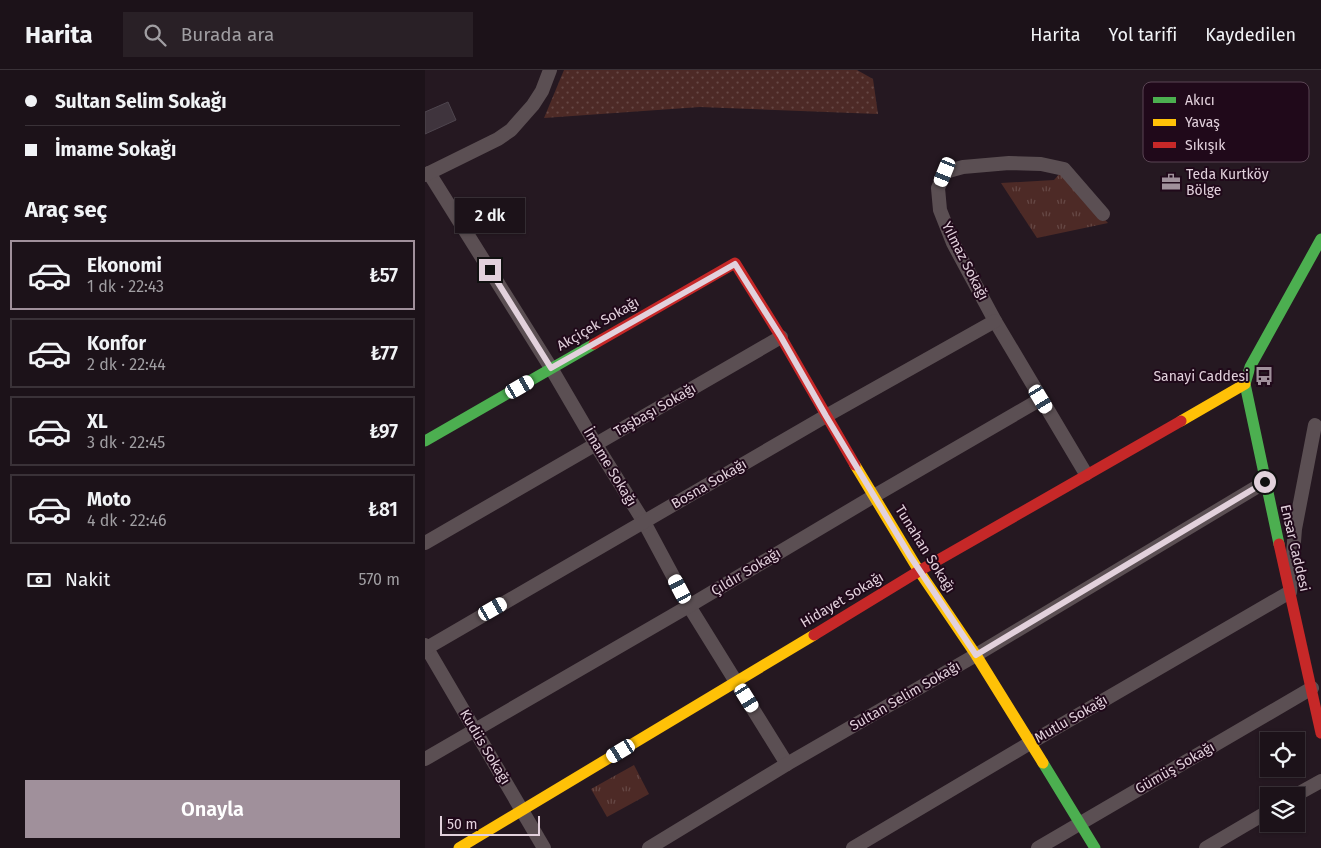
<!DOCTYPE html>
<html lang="tr">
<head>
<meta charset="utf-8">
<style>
	:root { --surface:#1c1219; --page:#292026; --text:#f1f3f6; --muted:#a09ea2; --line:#3a3238; --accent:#a0909b }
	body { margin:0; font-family:"Fira Sans",sans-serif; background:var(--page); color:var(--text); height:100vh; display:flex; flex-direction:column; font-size:19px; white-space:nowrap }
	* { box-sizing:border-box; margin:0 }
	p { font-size:16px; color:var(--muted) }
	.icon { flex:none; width:28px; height:28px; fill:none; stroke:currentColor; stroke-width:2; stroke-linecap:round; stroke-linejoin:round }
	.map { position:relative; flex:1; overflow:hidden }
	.side { display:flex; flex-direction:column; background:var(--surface); width:425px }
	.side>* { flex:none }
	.hud { display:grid; align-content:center; height:110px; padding:0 25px; background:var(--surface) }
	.tools { position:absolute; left:835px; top:662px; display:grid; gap:10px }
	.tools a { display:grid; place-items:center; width:45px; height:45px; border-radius:0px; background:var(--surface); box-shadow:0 1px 4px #0004,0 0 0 1px var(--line); font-size:25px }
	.scale { position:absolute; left:15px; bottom:12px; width:100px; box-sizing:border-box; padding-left:5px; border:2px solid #e2d1dc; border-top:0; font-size:14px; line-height:18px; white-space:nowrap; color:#e2d1dc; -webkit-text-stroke:4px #20091a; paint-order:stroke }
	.end { position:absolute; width:22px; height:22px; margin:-11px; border:6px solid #e2d1dc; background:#111; box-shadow:0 0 0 2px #111 }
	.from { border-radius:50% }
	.bubble { position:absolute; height:35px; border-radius:0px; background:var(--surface); box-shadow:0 1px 4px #0004,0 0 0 1px var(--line); font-size:16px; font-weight:600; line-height:35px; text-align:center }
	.car { position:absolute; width:15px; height:30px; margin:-15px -8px; border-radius:6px; box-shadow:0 0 4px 1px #0007; background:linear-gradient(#fff 24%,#345 0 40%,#fff 0 76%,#345 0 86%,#fff 0) }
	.hud b { display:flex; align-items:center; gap:18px; height:48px; font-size:19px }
	.hud b+b { border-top:1px solid var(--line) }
	.hud i { width:12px; height:12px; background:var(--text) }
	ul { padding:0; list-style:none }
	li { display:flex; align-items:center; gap:15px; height:70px; margin:0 10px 8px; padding:0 15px; border:2px solid var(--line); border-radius:0px }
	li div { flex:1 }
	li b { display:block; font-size:19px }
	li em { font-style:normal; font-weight:600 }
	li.on { border-color:var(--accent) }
	li>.icon { width:45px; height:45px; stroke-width:1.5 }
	h2 { padding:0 25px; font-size:22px; line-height:60px }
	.pay { display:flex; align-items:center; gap:12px; height:55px; padding:0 25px; font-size:19px }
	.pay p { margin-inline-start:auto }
	.action { display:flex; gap:10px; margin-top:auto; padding:10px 25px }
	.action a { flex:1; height:58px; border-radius:0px; background:var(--accent); color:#fff; font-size:20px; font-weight:600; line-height:58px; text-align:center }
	header { display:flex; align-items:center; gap:30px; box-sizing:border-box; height:70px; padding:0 25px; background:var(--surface); border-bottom:1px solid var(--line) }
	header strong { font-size:24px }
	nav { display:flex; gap:28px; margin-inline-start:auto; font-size:18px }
	.search { width:350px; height:45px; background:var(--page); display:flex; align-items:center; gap:12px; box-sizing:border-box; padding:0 18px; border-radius:0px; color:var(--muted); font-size:19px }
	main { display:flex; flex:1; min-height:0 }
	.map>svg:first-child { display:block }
</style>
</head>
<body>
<header>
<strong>Harita</strong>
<div class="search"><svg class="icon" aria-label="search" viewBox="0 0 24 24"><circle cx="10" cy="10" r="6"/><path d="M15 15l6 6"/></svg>Burada ara</div>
<nav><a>Harita</a><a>Yol tarifi</a><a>Kaydedilen</a></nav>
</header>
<main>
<section class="side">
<div class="hud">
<b><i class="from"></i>Sultan Selim Sokağı</b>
<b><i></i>İmame Sokağı</b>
</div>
<h2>Araç seç</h2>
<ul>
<li class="on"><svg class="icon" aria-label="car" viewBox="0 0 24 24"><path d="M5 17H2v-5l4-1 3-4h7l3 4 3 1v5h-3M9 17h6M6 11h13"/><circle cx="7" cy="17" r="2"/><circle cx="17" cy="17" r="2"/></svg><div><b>Ekonomi</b><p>1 dk · 22:43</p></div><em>₺57</em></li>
<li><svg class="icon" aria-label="car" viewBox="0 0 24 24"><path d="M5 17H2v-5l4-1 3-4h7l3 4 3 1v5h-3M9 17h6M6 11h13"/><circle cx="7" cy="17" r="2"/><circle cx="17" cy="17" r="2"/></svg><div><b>Konfor</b><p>2 dk · 22:44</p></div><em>₺77</em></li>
<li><svg class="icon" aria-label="car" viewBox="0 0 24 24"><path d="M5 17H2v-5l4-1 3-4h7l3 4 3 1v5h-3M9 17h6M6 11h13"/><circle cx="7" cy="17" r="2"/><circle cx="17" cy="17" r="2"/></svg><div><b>XL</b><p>3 dk · 22:45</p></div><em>₺97</em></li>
<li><svg class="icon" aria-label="car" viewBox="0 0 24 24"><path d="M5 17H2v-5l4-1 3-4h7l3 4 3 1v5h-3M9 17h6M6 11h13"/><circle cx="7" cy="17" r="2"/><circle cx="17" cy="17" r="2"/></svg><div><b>Moto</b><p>4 dk · 22:46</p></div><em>₺81</em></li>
</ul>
<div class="pay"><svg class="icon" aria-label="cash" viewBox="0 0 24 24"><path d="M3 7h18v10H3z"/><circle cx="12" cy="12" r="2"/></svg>Nakit<p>570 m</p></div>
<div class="action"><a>Onayla</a></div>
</section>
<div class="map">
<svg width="896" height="778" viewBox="0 0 896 778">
	<defs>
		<pattern id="grass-dots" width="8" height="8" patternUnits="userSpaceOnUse" patternTransform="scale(1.25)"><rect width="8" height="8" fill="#4d2a26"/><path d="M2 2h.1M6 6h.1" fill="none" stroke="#664845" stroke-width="1.8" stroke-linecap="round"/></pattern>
		<pattern id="park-tufts" width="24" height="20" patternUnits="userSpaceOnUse" patternTransform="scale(1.25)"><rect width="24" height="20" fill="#4d2a26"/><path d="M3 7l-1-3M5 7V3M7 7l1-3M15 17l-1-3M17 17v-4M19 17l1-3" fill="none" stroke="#664845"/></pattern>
	</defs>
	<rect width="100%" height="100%" fill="#251821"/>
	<polygon fill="url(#grass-dots)" points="139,0 432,0 448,9 453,44 275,37 119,48"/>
	<g fill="url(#park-tufts)">
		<polygon points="636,102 683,153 612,168 576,113 629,110"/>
		<polygon points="209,695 224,724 182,747 166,719"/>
	</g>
	<polygon fill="#3f343d" stroke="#4f464f" points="23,32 31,50 0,64 0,42"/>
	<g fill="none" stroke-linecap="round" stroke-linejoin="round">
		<g stroke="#5b4f53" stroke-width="14">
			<polyline points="4,103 126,298 171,375 219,452 264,536 362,694"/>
			<polyline points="0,105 73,69 86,60 108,35 117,21 125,0"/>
			<polyline points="661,404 570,251 528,173 515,140 513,118 520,102 538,97 584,93 616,94 639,99 678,144"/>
			<polyline points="0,473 356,267"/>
			<polyline points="0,575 119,778"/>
			<polyline points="0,579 401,346 570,251"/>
			<polyline points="0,689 264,536 449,426 616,329"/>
			<polyline points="869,726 896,711"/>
			<polyline points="224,778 362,694 551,585 840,412"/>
			<polyline points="428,778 605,673 865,522 870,459 890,355"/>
			<polyline points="613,778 887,618"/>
			<polyline points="781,778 844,741"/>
		</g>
		<g stroke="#4caf50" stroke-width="11">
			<polyline points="0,371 169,274"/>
			<polyline points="854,474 820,314 825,297 896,169"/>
			<polyline points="618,693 670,778"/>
		</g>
		<g stroke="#ffc107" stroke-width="11">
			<polyline points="756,351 820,314"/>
			<polyline points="430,395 494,501 551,585 618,693"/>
			<polyline points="34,778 389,565"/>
		</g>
		<g stroke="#c62828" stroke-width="11">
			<polyline points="169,274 310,193 356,267 430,395"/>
			<polyline points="854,474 896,663"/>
			<polyline points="389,565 494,501 756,351"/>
		</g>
	</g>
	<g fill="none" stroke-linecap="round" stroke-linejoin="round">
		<polyline stroke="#e2d1dc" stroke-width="6" points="65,200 126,298 310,194 356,267 401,346 485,486 551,585 840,412"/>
	</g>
	<defs>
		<g id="office-bare" transform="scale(1.5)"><path d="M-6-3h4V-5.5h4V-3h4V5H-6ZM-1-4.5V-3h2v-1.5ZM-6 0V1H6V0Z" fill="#a0909b" stroke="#20091a" stroke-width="2.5" paint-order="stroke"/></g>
		<g id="bus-bare" transform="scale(1.5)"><path d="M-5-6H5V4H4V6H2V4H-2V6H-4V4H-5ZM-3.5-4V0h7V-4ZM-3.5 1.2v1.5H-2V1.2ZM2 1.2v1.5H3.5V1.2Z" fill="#a0909b" stroke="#20091a" stroke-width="2.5" paint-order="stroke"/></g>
	</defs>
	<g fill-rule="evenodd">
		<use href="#office-bare" x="746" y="112"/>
		<use href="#bus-bare" x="839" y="306"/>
	</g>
	<g text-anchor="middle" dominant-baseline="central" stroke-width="4" stroke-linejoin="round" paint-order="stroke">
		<g font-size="14" fill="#e2d1dc" stroke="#20091a" text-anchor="start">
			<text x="761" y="104">Teda Kurtköy<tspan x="761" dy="16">Bölge</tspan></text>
			<text x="824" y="306" text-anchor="end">Sanayi Caddesi</text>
		</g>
		<g font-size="14" fill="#e2d1dc" stroke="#20091a">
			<text transform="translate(540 191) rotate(63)">Yılmaz Sokağı</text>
			<text transform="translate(173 254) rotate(-30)">Akçiçek Sokağı</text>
			<text transform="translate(230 340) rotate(-30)">Taşbaşı Sokağı</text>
			<text transform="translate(185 397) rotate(59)">İmame Sokağı</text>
			<text transform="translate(284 414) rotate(-30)">Bosna Sokağı</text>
			<text transform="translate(870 478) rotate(77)">Ensar Caddesi</text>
			<text transform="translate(500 479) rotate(58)">Tunahan Sokağı</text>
			<text transform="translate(321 502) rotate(-31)">Çıldır Sokağı</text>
			<text transform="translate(417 530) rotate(-31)">Hidayet Sokağı</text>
			<text transform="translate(480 626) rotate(-30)">Sultan Selim Sokağı</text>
			<text transform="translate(646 649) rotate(-30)">Mutlu Sokağı</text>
			<text transform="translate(60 677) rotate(59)">Kudüs Sokağı</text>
			<text transform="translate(750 698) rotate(-30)">Gümüş Sokağı</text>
		</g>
	</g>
	<rect x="718" y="12" width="166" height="80" rx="8" fill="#20091a" stroke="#5a4554" stroke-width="1"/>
	<rect x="728" y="27" width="23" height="6" fill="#4caf50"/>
	<rect x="728" y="49" width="23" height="7" fill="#ffc107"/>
	<rect x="728" y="72" width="23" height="6" fill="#c62828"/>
	<g font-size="14" fill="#e2d1dc">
		<text x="760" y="35">Akıcı</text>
		<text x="760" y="57">Yavaş</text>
		<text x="760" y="80">Sıkışık</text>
	</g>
</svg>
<div class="tools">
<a><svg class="icon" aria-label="locate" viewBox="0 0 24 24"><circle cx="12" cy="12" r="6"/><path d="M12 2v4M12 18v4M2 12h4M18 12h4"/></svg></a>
<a><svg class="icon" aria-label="layers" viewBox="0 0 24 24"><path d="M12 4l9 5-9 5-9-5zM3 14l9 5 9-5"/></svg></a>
</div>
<div class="scale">50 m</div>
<i class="end from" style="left:840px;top:412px"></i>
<i class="end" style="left:65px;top:200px"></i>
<div class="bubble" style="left:30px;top:128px;width:70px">2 dk</div>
<i class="car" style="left:520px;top:102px;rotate:202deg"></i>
<i class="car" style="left:95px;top:317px;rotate:60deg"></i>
<i class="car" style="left:616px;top:329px;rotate:149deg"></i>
<i class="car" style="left:255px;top:519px;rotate:332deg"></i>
<i class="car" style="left:68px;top:539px;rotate:60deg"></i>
<i class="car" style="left:322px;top:628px;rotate:148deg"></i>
<i class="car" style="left:196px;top:681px;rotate:239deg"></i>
</div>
</main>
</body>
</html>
